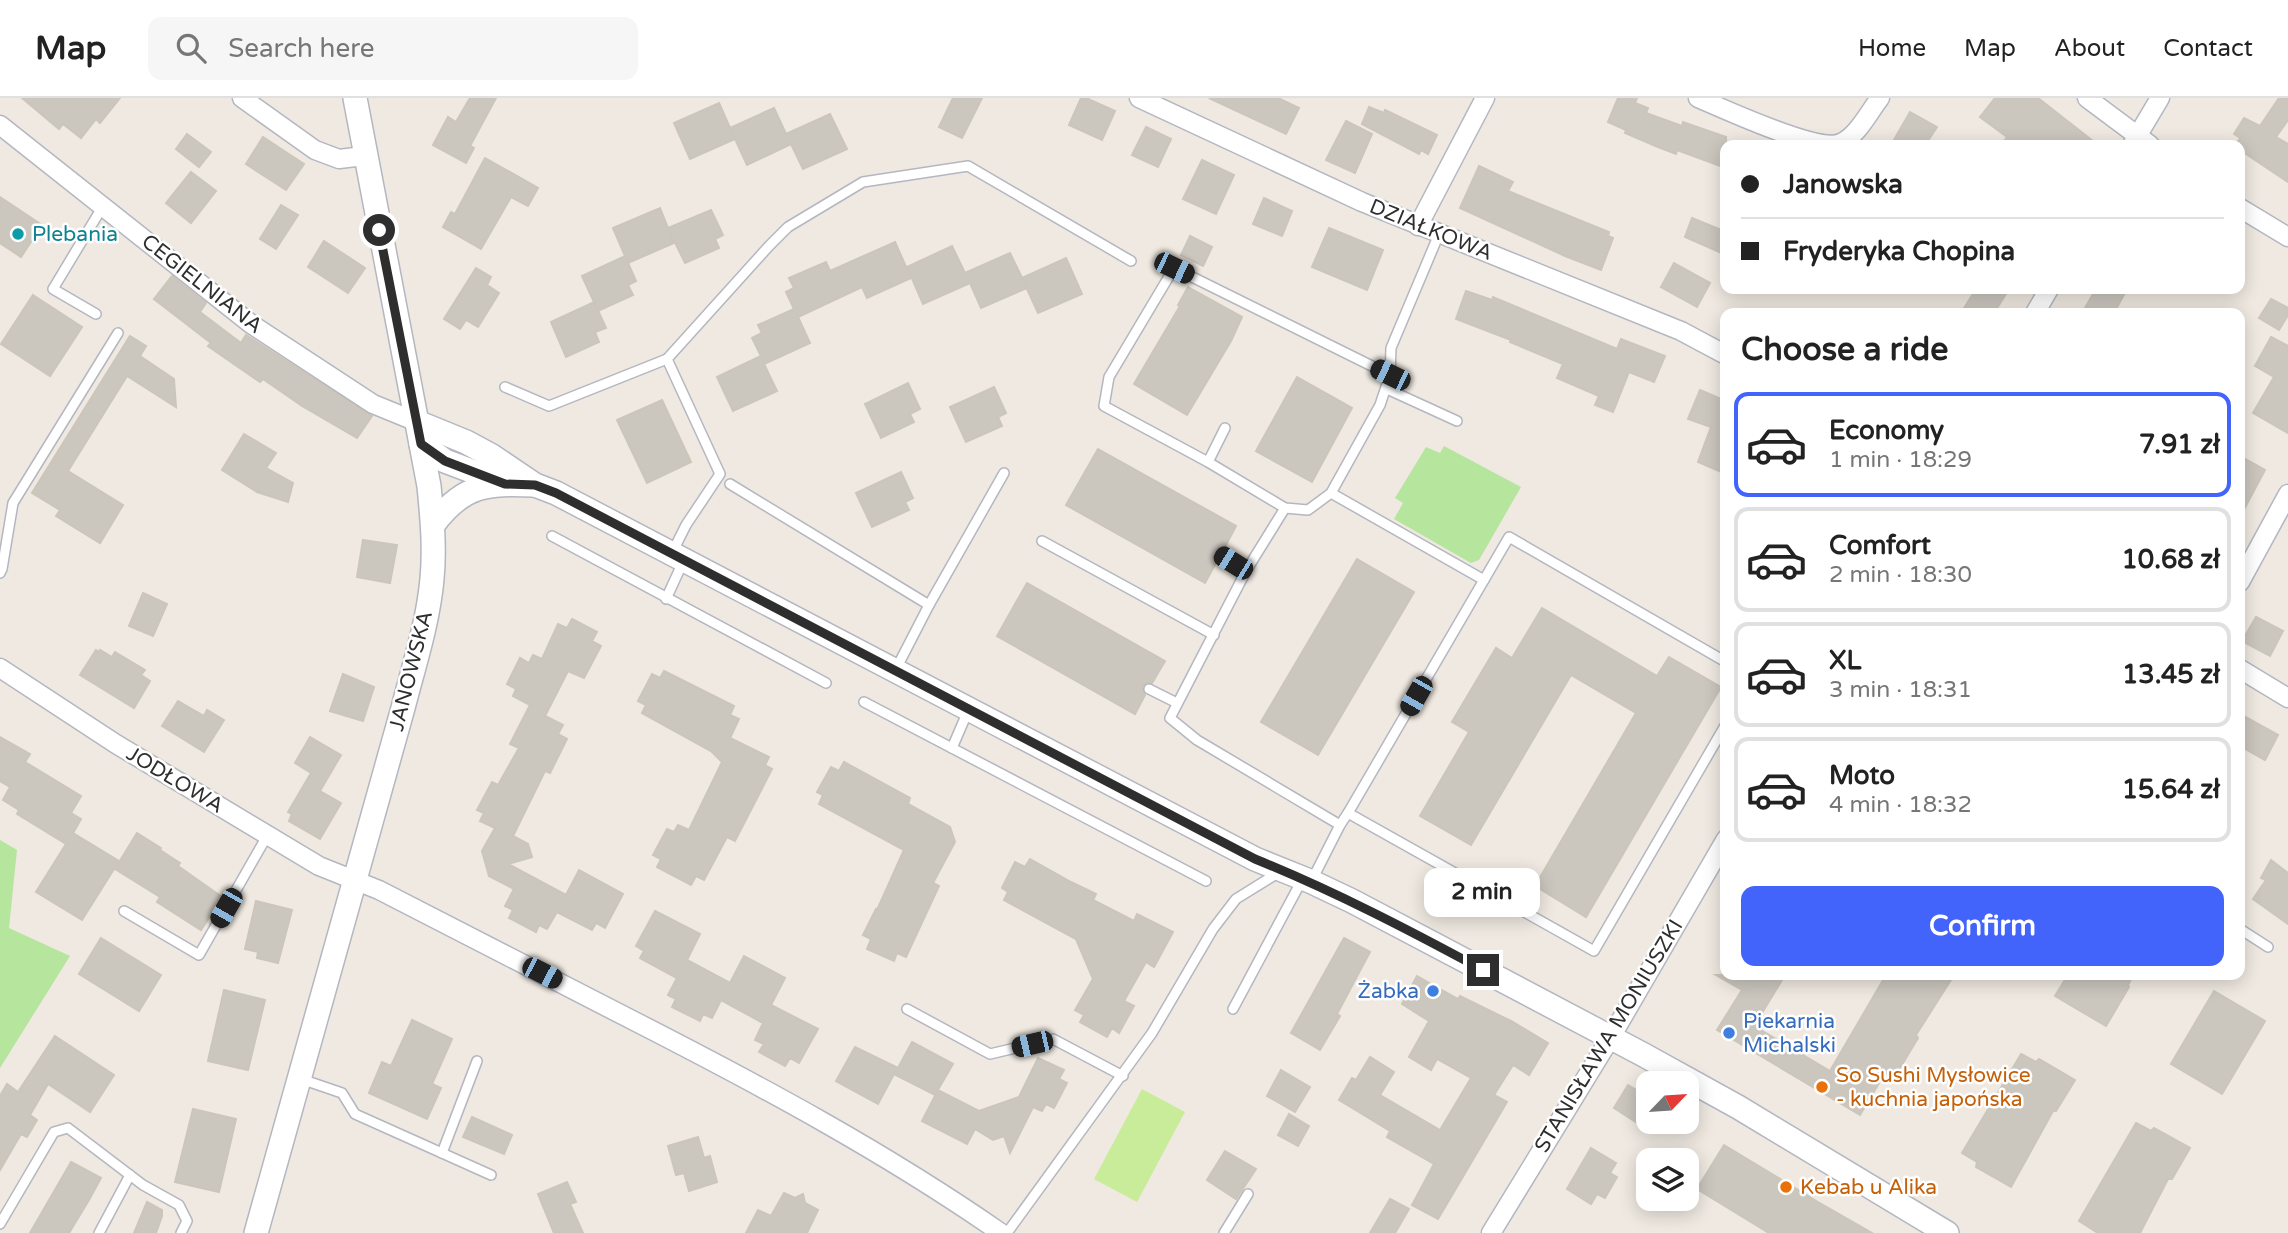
<!DOCTYPE html>
<html lang="en">
<head>
<meta charset="utf-8">
<style>
	:root { --surface:#fff; --page:#f6f6f6; --text:#222; --muted:#767676; --line:#e0e0e0; --accent:#4264fb }
	body { margin:0; font-family:"Varela Round",sans-serif; background:var(--page); color:var(--text); height:100vh; display:flex; flex-direction:column; font-size:26px; white-space:nowrap }
	* { box-sizing:border-box; margin:0 }
	p { font-size:23px; color:var(--muted) }
	.icon { flex:none; width:38px; height:38px; fill:none; stroke:currentColor; stroke-width:2; stroke-linecap:round; stroke-linejoin:round }
	.map { position:relative; flex:1; overflow:hidden }
	.details { position:absolute; left:1720px; top:210px; width:525px; height:672px; display:flex; flex-direction:column; background:var(--surface); border-radius:14px; box-shadow:0 4px 18px #0003 }
	.details>* { flex:none }
	.hud { position:absolute; left:1720px; top:42px; width:525px; height:154px; border-radius:14px; box-shadow:0 4px 18px #0003; display:grid; align-content:center; height:154px; padding:0 21px; background:var(--surface) }
	.needle { width:46px; rotate:65deg }
	.fabs { position:absolute; left:1636px; top:973px; display:grid; gap:14px }
	.fabs a { display:grid; place-items:center; width:63px; height:63px; border-radius:14px; background:var(--surface); box-shadow:0 4px 18px #0003; font-size:35px }
	.end { position:absolute; width:32px; height:32px; margin:-16px; border:9px solid #2e2e2e; background:#fff; box-shadow:0 0 0 4px #fff }
	.from { border-radius:50% }
	.bubble { position:absolute; height:49px; border-radius:14px; background:var(--surface); box-shadow:0 4px 18px #0003; font-size:23px; font-weight:700; line-height:49px; text-align:center }
	.car { position:absolute; width:21px; height:42px; margin:-21px -10px; border-radius:9px; box-shadow:0 0 5px 2px #0007; background:linear-gradient(#222 24%,#8ab4d8 0 40%,#222 0 76%,#8ab4d8 0 86%,#222 0) }
	.hud b { display:flex; align-items:center; gap:24px; height:66px; font-size:26px }
	.hud b+b { border-top:2px solid var(--line) }
	.hud i { width:18px; height:18px; background:var(--text) }
	ul { padding:0; list-style:none }
	li { display:flex; align-items:center; gap:21px; height:105px; margin:0 14px 10px; padding:0 7px; border:4px solid var(--line); border-radius:14px }
	li div { flex:1 }
	li b { display:block; font-size:26px }
	li em { font-style:normal; font-weight:700 }
	li.selected { border-color:var(--accent) }
	li>.icon { width:63px; height:63px; stroke-width:1.5 }
	h2 { padding:0 21px; font-size:32px; line-height:84px }
	.action { display:flex; gap:14px; margin-top:auto; padding:14px 21px }
	.action a { flex:1; height:80px; border-radius:14px; background:var(--accent); color:#fff; font-size:28px; font-weight:700; line-height:80px; text-align:center }
	header { display:flex; align-items:center; gap:42px; box-sizing:border-box; height:98px; padding:0 35px; background:var(--surface); border-bottom:2px solid var(--line) }
	header strong { font-size:33px }
	nav { display:flex; gap:38px; margin-inline-start:auto; font-size:24px }
	.search { width:490px; height:63px; background:var(--page); display:flex; align-items:center; gap:18px; box-sizing:border-box; padding:0 24px; border-radius:14px; color:var(--muted); font-size:26px }
	.map>svg:first-child { display:block }
</style>
</head>
<body>
<header>
<strong>Map</strong>
<div class="search"><svg class="icon" aria-label="search" viewBox="0 0 24 24"><circle cx="10" cy="10" r="6"/><path d="M15 15l6 6"/></svg>Search here</div>
<nav><a>Home</a><a>Map</a><a>About</a><a>Contact</a></nav>
</header>
<div class="map">
<svg width="2288" height="1135" viewBox="0 0 2288 1135">
	<rect width="100%" height="100%" fill="#efe9e1"/>
	<g fill="#b6e59e">
		<polygon points="1444,348 1521,389 1479,462 1471,465 1394,421 1403,405 1395,400 1426,349 1440,355"/>
		<polygon points="0,742 17,752 9,830 70,858 0,970"/>
	</g>
	<polygon fill="#c9ec9a" points="1142,991 1185,1014 1137,1104 1094,1081"/>
	<g fill="#cbc7bf" stroke="#cbc5ba" stroke-width="2">
		<polygon points="22,0 120,0 100,25 96,21 81,40 63,26 59,31"/>
		<polygon points="470,0 496,0 470,48 474,50 466,65 433,47 448,19 456,24"/>
		<polygon points="953,0 982,0 962,40 939,29"/>
		<polygon points="1081,0 1086,0 1115,13 1102,42 1069,27"/>
		<polygon points="1209,0 1278,0 1299,10 1286,36"/>
		<polygon points="1618,0 1637,0 1635,5 1648,10 1646,15 1682,28 1683,24 1726,39 1726,70 1677,52 1676,56 1658,49 1625,35 1626,32 1608,24"/>
		<polygon points="1995,0 2038,0 2098,47 2001,47 2007,39 1980,19"/>
		<polygon points="2279,0 2288,0 2288,22 2276,39 2288,46 2288,84 2240,52 2240,47 2236,47 2240,40 2234,36 2244,20 2260,28"/>
		<polygon points="719,5 735,41 690,61 674,25"/>
		<polygon points="1369,9 1384,15 1385,12 1437,37 1428,56 1421,52 1419,56 1362,26"/>
		<polygon points="774,10 786,36 830,16 847,51 803,71 791,46 747,67 730,30"/>
		<polygon points="1910,14 1937,29 1925,47 1891,47"/>
		<polygon points="1346,23 1372,36 1355,75 1326,62"/>
		<polygon points="1146,29 1171,41 1158,69 1132,57"/>
		<polygon points="187,36 211,54 199,69 176,51"/>
		<polygon points="263,39 304,66 286,92 246,66"/>
		<polygon points="485,60 538,90 528,108 511,99 481,151 443,129 451,114 455,116"/>
		<polygon points="1202,62 1234,77 1216,116 1183,101"/>
		<polygon points="1479,68 1513,84 1508,93 1609,134 1608,138 1613,140 1601,172 1565,158 1460,110"/>
		<polygon points="191,74 216,93 191,125 166,105"/>
		<polygon points="0,99 42,127 21,159 0,145"/>
		<polygon points="1264,100 1292,113 1282,138 1253,126"/>
		<polygon points="281,107 298,117 276,151 260,141"/>
		<polygon points="660,110 674,145 628,165 613,130"/>
		<polygon points="711,112 723,137 715,141 719,150 685,165 668,130"/>
		<polygon points="1692,120 1726,134 1726,157 1685,139"/>
		<polygon points="1329,130 1383,152 1367,192 1312,169"/>
		<polygon points="1190,138 1212,149 1203,168 1181,157"/>
		<polygon points="324,143 365,170 348,195 308,169"/>
		<polygon points="895,144 911,180 867,200 862,189 798,219 810,245 764,266 777,293 733,313 717,279 761,258 752,240 762,235 758,227 794,211 786,194 794,190 789,180 826,164 830,173"/>
		<polygon points="952,148 965,175 1010,155 1027,190 981,210 970,185 923,206 907,169"/>
		<polygon points="625,158 636,183 628,187 633,197 598,213 582,178"/>
		<polygon points="1066,160 1082,196 1038,215 1022,180"/>
		<polygon points="1674,165 1710,185 1697,209 1661,189"/>
		<polygon points="476,170 491,179 487,187 499,195 478,229 466,222 460,231 444,221"/>
		<polygon points="172,178 206,205 200,214 241,245 246,237 372,318 357,340 302,308 263,281 260,284 208,248 211,245 154,201"/>
		<polygon points="1188,189 1242,219 1231,243 1187,317 1134,286 1180,208 1178,207"/>
		<polygon points="1976,191 2009,191 1994,215 1961,215"/>
		<polygon points="2096,191 2127,191 2114,215 2082,215"/>
		<polygon points="1466,193 1492,202 1493,199 1617,251 1621,241 1665,258 1654,284 1629,274 1613,314 1595,307 1599,298 1557,280 1563,266 1510,244 1511,242 1456,221"/>
		<polygon points="33,197 82,229 50,278 1,246"/>
		<polygon points="2271,201 2288,210 2288,217 2279,232 2259,220"/>
		<polygon points="594,204 606,230 595,234 599,244 566,259 551,224"/>
		<polygon points="130,238 146,248 140,258 174,281 176,309 127,278 68,373 123,407 100,445 56,418 60,412 32,395"/>
		<polygon points="2271,239 2288,248 2288,335 2253,315 2274,279 2255,268"/>
		<polygon points="1297,279 1352,310 1312,384 1256,353"/>
		<polygon points="908,285 920,311 910,316 914,324 881,340 865,306"/>
		<polygon points="994,289 1006,315 998,319 1002,328 966,344 950,309"/>
		<polygon points="1700,292 1721,301 1726,295 1726,376 1698,364 1711,329 1688,321"/>
		<polygon points="662,302 691,364 647,385 617,322"/>
		<polygon points="244,336 276,355 266,370 293,385 288,404 257,394 222,372"/>
		<polygon points="1098,351 1236,428 1224,451 1218,451 1215,454 1215,460 1217,463 1205,485 1066,407"/>
		<polygon points="2240,358 2265,372 2240,419"/>
		<polygon points="901,374 913,400 905,404 909,412 872,429 856,395"/>
		<polygon points="363,442 397,447 390,485 357,479"/>
		<polygon points="1357,461 1414,494 1318,657 1261,624"/>
		<polygon points="1027,485 1165,563 1152,585 1148,584 1143,587 1142,592 1145,597 1135,616 997,538"/>
		<polygon points="143,495 167,506 153,538 129,528"/>
		<polygon points="1542,510 1657,578 1669,559 1721,589 1586,819 1535,788 1636,615 1571,577 1471,747 1420,718 1469,634 1452,624 1496,550 1512,560"/>
		<polygon points="2256,519 2283,533 2270,558 2242,543"/>
		<polygon points="572,521 597,534 592,543 601,548 584,580 568,573 545,618 563,627 558,636 567,641 550,675 545,673 513,738 528,746 532,759 508,766 566,797 579,772 623,796 605,830 596,825 592,832 557,814 547,831 539,827 536,834 509,820 513,812 505,808 514,791 489,778 482,753 495,730 480,723 484,715 477,712 492,684 498,687 519,650 510,646 530,607 513,598 516,591 507,586 520,560 529,565 533,557 542,561 558,526 567,530"/>
		<polygon points="96,552 99,554 100,552 112,559 115,554 145,572 141,577 150,583 134,610 80,577"/>
		<polygon points="664,573 734,608 730,617 739,621 730,640 769,659 765,667 772,671 735,743 727,739 704,782 696,778 691,787 657,769 661,761 653,757 667,731 674,734 678,727 689,732 722,664 711,653 642,615 646,607 638,603 652,576 660,580"/>
		<polygon points="343,576 374,589 363,623 330,613"/>
		<polygon points="178,603 204,618 207,612 224,622 204,654 162,628"/>
		<polygon points="2240,616 2278,637 2265,662 2240,648"/>
		<polygon points="0,639 30,656 25,664 81,698 71,715 81,721 73,735 119,763 82,822 36,794 66,746 17,716 19,712 3,702 10,689 0,683"/>
		<polygon points="310,639 341,657 320,693 341,705 320,741 289,723 292,716 288,714 311,675 295,665"/>
		<polygon points="844,664 910,700 908,706 950,729 955,744 933,785 939,788 906,859 897,855 894,863 867,851 871,841 863,837 876,811 877,812 904,752 819,706 823,697 817,694 831,669 839,673"/>
		<polygon points="137,735 161,750 160,752 180,765 178,768 222,799 201,832 157,804 160,799 115,771"/>
		<polygon points="1030,761 1071,784 1096,796 1093,802 1134,823 1137,816 1173,834 1154,869 1146,864 1124,903 1134,908 1119,935 1112,930 1107,939 1080,924 1084,917 1075,912 1093,881 1076,841 1004,802 1008,794 1002,790 1015,764 1025,769"/>
		<polygon points="2271,762 2288,775 2288,826 2253,801 2266,782 2261,780"/>
		<polygon points="256,803 292,812 278,865 257,860 258,854 245,851"/>
		<polygon points="655,813 700,836 687,862 730,885 744,858 785,880 771,907 818,931 799,965 790,960 785,968 759,954 764,946 755,942 763,925 721,902 712,920 703,916 700,923 672,909 676,901 668,897 677,880 640,860 644,853 636,848"/>
		<polygon points="101,840 161,877 139,913 79,876"/>
		<polygon points="1344,840 1370,854 1337,916 1340,918 1320,952 1291,935"/>
		<polygon points="1716,877 1785,877 1754,928 1830,973 1886,877 1954,877 1916,937 1918,940 1894,980 1885,975 1860,1017 1717,932 1742,892"/>
		<polygon points="2068,877 2133,877 2128,887 2129,889 2106,928 2055,898"/>
		<polygon points="1417,878 1458,901 1460,898 1511,923 1548,945 1529,977 1513,967 1494,997 1507,1004 1438,1121 1412,1107 1434,1066 1387,1039 1390,1033 1339,1002 1352,980 1356,982 1370,959 1394,974 1380,997 1440,1032 1471,980 1437,961 1431,972 1409,959 1429,923 1402,906"/>
		<polygon points="224,892 265,902 248,972 208,963"/>
		<polygon points="2214,893 2265,923 2222,996 2171,966"/>
		<polygon points="412,922 452,941 432,986 441,990 427,1021 369,995 382,964 391,968"/>
		<polygon points="55,938 114,977 90,1014 48,986 30,1017 37,1022 27,1039 21,1036 0,1072 0,998 7,986 18,994"/>
		<polygon points="912,944 953,966 935,997 894,976 878,1006 836,983 855,949 898,970"/>
		<polygon points="2021,956 2036,964 2039,961 2075,982 2056,1013 2053,1013 2011,1089 1976,1069 1977,1064 1962,1055"/>
		<polygon points="1038,960 1064,972 1059,981 1067,985 1054,1010 1046,1006 1042,1013 1033,1009 1010,1055 1004,1038 993,1042 975,1031 967,1046 922,1023 938,992 979,1013 1019,999"/>
		<polygon points="1281,972 1310,989 1295,1014 1267,998"/>
		<polygon points="1628,987 1648,999 1648,1010 1639,1026 1614,1010"/>
		<polygon points="193,1011 236,1021 219,1094 175,1084"/>
		<polygon points="1289,1016 1309,1028 1298,1048 1278,1037"/>
		<polygon points="472,1019 512,1037 504,1056 463,1039"/>
		<polygon points="2136,1025 2151,1033 2154,1030 2190,1050 2172,1081 2168,1081 2140,1135 2098,1135 2079,1123"/>
		<polygon points="698,1039 704,1060 710,1058 717,1084 689,1093 684,1075 676,1077 668,1048"/>
		<polygon points="1724,1047 1818,1104 1872,1135 1769,1135 1697,1091"/>
		<polygon points="1591,1050 1616,1065 1610,1075 1617,1079 1605,1100 1597,1096 1591,1106 1567,1091"/>
		<polygon points="1225,1053 1256,1071 1236,1101 1207,1082"/>
		<polygon points="71,1064 101,1080 89,1102 69,1135 30,1135"/>
		<polygon points="567,1084 576,1104 570,1106 583,1135 554,1135 538,1096"/>
		<polygon points="784,1095 795,1100 803,1096 805,1105 818,1112 807,1135 746,1135 758,1112 771,1118"/>
		<polygon points="1390,1101 1409,1111 1395,1135 1370,1135"/>
		<polygon points="147,1104 162,1112 162,1118 156,1135 134,1135"/>
	</g>
	<g fill="none" stroke-linecap="round" stroke-linejoin="round">
		<g stroke="#b4b7c1" stroke-width="12">
			<g id="service">
				<polyline points="96,216 53,191 103,108"/>
				<polyline points="1390,277 1391,250 1439,136"/>
				<polyline points="505,289 549,308 667,261"/>
				<polyline points="1387,291 1457,323"/>
				<polyline points="1208,364 1225,330"/>
				<polyline points="730,386 929,507 1004,375"/>
				<polyline points="1331,395 1380,307 1390,277 1174,170 1109,279 1104,308 1208,364 1285,410 1308,412 1331,395 1484,482"/>
				<polyline points="1285,410 1246,473 1170,620 1197,642 1340,727 1348,715"/>
				<polyline points="552,438 826,585"/>
				<polyline points="1042,443 1214,537"/>
				<polyline points="673,453 686,427 720,376 667,261 769,148 788,129 863,84 968,68 1131,163"/>
				<polyline points="1221,457 1246,473"/>
				<polyline points="0,475 2,471 13,405 118,235"/>
				<polyline points="666,501 683,464"/>
				<polyline points="1726,564 1509,439 1348,715 1594,853 1726,626"/>
				<polyline points="896,571 929,507"/>
				<polyline points="1149,591 1177,605"/>
				<polyline points="864,604 1206,783"/>
				<polyline points="952,650 968,613"/>
				<polyline points="1312,782 1340,727"/>
				<polyline points="124,813 199,857 267,738"/>
				<polyline points="2240,831 2268,849"/>
				<polyline points="907,911 990,956 1053,941 1123,978"/>
				<polyline points="1233,911 1302,782"/>
				<polyline points="301,981 342,995 355,1016 491,1077"/>
				<polyline points="442,1055 477,963"/>
				<polyline points="0,1126 54,1034 68,1030 143,1087 179,1107 187,1123 181,1135"/>
				<polyline points="99,1135 130,1077"/>
				<polyline points="1007,1135 1152,935 1213,831 1236,801 1281,773"/>
				<polyline points="1224,1135 1248,1096"/>
			</g>
		</g>
		<g stroke="#b4b7c1" stroke-width="21">
			<g id="minor">
				<polyline points="242,0 315,52 339,61 364,58"/>
				<polyline points="1139,0 1362,104 1681,233 1726,257"/>
				<path d="M1698,0C1724,11 1818,55 1841,45C1858,37 1869,14 1880,0"/>
				<polyline points="2087,0 2150,47"/>
				<polyline points="0,27 251,226 373,306 417,324"/>
				<polyline points="2132,47 2160,0"/>
				<polyline points="2240,110 2288,139"/>
				<polyline points="1418,128 1485,0"/>
				<polyline points="2035,215 2049,191"/>
				<polyline points="2240,484 2288,396"/>
				<path d="M0,570L116,646L319,768L379,792C465,836 552,881 638,925C763,989 886,1055 1001,1135"/>
				<polyline points="2240,571 2288,600"/>
				<polyline points="1491,1135 1611,939 1726,741"/>
			</g>
		</g>
		<g stroke="#b4b7c1" stroke-width="26">
			<g id="tertiary">
				<polyline points="417,324 466,344 492,358 535,387 556,395 1255,761 1312,784 1352,803 1642,956 1738,1009 1947,1135"/>
				<polyline points="421,346 445,363 503,385"/>
				<path d="M433,427C463,386 488,385 534,387"/>
				<path d="M256,1135L403,610C414,567 428,525 432,481C435,450 432,419 429,388L355,0"/>
			</g>
		</g>
		<use href="#service" stroke="#fff" stroke-width="9"/>
		<use href="#minor" stroke="#fff" stroke-width="18"/>
		<use href="#tertiary" stroke="#fff" stroke-width="23"/>
	</g>
	<g fill="none" stroke-linecap="round" stroke-linejoin="round">
		<path stroke="#2e2e2e" stroke-width="9" d="M379,132L421,346L445,363L505,386L535,387L556,395L1255,761C1334,793 1409,832 1483,872"/>
	</g>
	<circle fill="#0f9aa8" stroke="#fff" stroke-width="2.5" cx="18" cy="136" r="7"/>
	<g fill="#3f7fe0" stroke="#fff" stroke-width="2.5">
		<circle cx="1433" cy="893" r="7"/>
		<circle cx="1729" cy="935" r="7"/>
	</g>
	<g fill="#e8710a" stroke="#fff" stroke-width="2.5">
		<circle cx="1822" cy="989" r="7"/>
		<circle cx="1786" cy="1089" r="7"/>
	</g>
	<g text-anchor="middle" dominant-baseline="central" stroke-width="5" stroke-linejoin="round" paint-order="stroke">
		<g font-size="21" fill="#2e2e2e" stroke="#fff">
			<text transform="translate(1431 132) rotate(22)">DZIAŁKOWA</text>
			<text transform="translate(202 186) rotate(38)">CEGIELNIANA</text>
			<text transform="translate(411 573) rotate(-76)">JANOWSKA</text>
			<text transform="translate(175 682) rotate(31)">JODŁOWA</text>
			<text transform="translate(1609 938) rotate(-59)">STANISŁAWA MONIUSZKI</text>
		</g>
		<g font-size="21" fill="#0d838f" stroke="#fff" text-anchor="start">
			<text x="32" y="136">Plebania</text>
		</g>
		<g font-size="21" fill="#366cbe" stroke="#fff" text-anchor="end">
			<text x="1419" y="893">Żabka</text>
			<text x="1743" y="923" text-anchor="start">Piekarnia<tspan x="1743" dy="24">Michalski</tspan></text>
		</g>
		<g font-size="21" fill="#c56008" stroke="#fff" text-anchor="start">
			<text x="1836" y="977">So Sushi Mysłowice<tspan x="1836" dy="24">- kuchnia japońska</tspan></text>
			<text x="1800" y="1089">Kebab u Alika</text>
		</g>
	</g>
</svg>
<div class="fabs">
<a><svg class="needle" viewBox="-14 -14 28 28"><path d="M0-13l5 13h-10z" fill="#e53935"/><path d="M0 13l5-13h-10z" fill="#767676"/></svg></a>
<a><svg class="icon" aria-label="layers" viewBox="0 0 24 24"><path d="M12 4l9 5-9 5-9-5zM3 14l9 5 9-5"/></svg></a>
</div>
<i class="end from" style="left:379px;top:132px"></i>
<i class="end" style="left:1483px;top:872px"></i>
<div class="bubble" style="left:1424px;top:770px;width:116px">2 min</div>
<i class="car" style="left:1174px;top:170px;rotate:116deg"></i>
<i class="car" style="left:1390px;top:277px;rotate:296deg"></i>
<i class="car" style="left:1233px;top:465px;rotate:302deg"></i>
<i class="car" style="left:1416px;top:598px;rotate:210deg"></i>
<i class="car" style="left:226px;top:810px;rotate:210deg"></i>
<i class="car" style="left:542px;top:875px;rotate:117deg"></i>
<i class="car" style="left:1032px;top:946px;rotate:257deg"></i>
<div class="hud">
<b><i class="from"></i>Janowska</b>
<b><i></i>Fryderyka Chopina</b>
</div>
<section class="details">
<h2>Choose a ride</h2>
<ul>
<li class="selected"><svg class="icon" aria-label="car" viewBox="0 0 24 24"><path d="M5 17H2v-5l4-1 3-4h7l3 4 3 1v5h-3M9 17h6M6 11h13"/><circle cx="7" cy="17" r="2"/><circle cx="17" cy="17" r="2"/></svg><div><b>Economy</b><p>1 min · 18:29</p></div><em>7.91 zł</em></li>
<li><svg class="icon" aria-label="car" viewBox="0 0 24 24"><path d="M5 17H2v-5l4-1 3-4h7l3 4 3 1v5h-3M9 17h6M6 11h13"/><circle cx="7" cy="17" r="2"/><circle cx="17" cy="17" r="2"/></svg><div><b>Comfort</b><p>2 min · 18:30</p></div><em>10.68 zł</em></li>
<li><svg class="icon" aria-label="car" viewBox="0 0 24 24"><path d="M5 17H2v-5l4-1 3-4h7l3 4 3 1v5h-3M9 17h6M6 11h13"/><circle cx="7" cy="17" r="2"/><circle cx="17" cy="17" r="2"/></svg><div><b>XL</b><p>3 min · 18:31</p></div><em>13.45 zł</em></li>
<li><svg class="icon" aria-label="car" viewBox="0 0 24 24"><path d="M5 17H2v-5l4-1 3-4h7l3 4 3 1v5h-3M9 17h6M6 11h13"/><circle cx="7" cy="17" r="2"/><circle cx="17" cy="17" r="2"/></svg><div><b>Moto</b><p>4 min · 18:32</p></div><em>15.64 zł</em></li>
</ul>
<div class="action"><a>Confirm</a></div>
</section>
</div>
</body>
</html>
